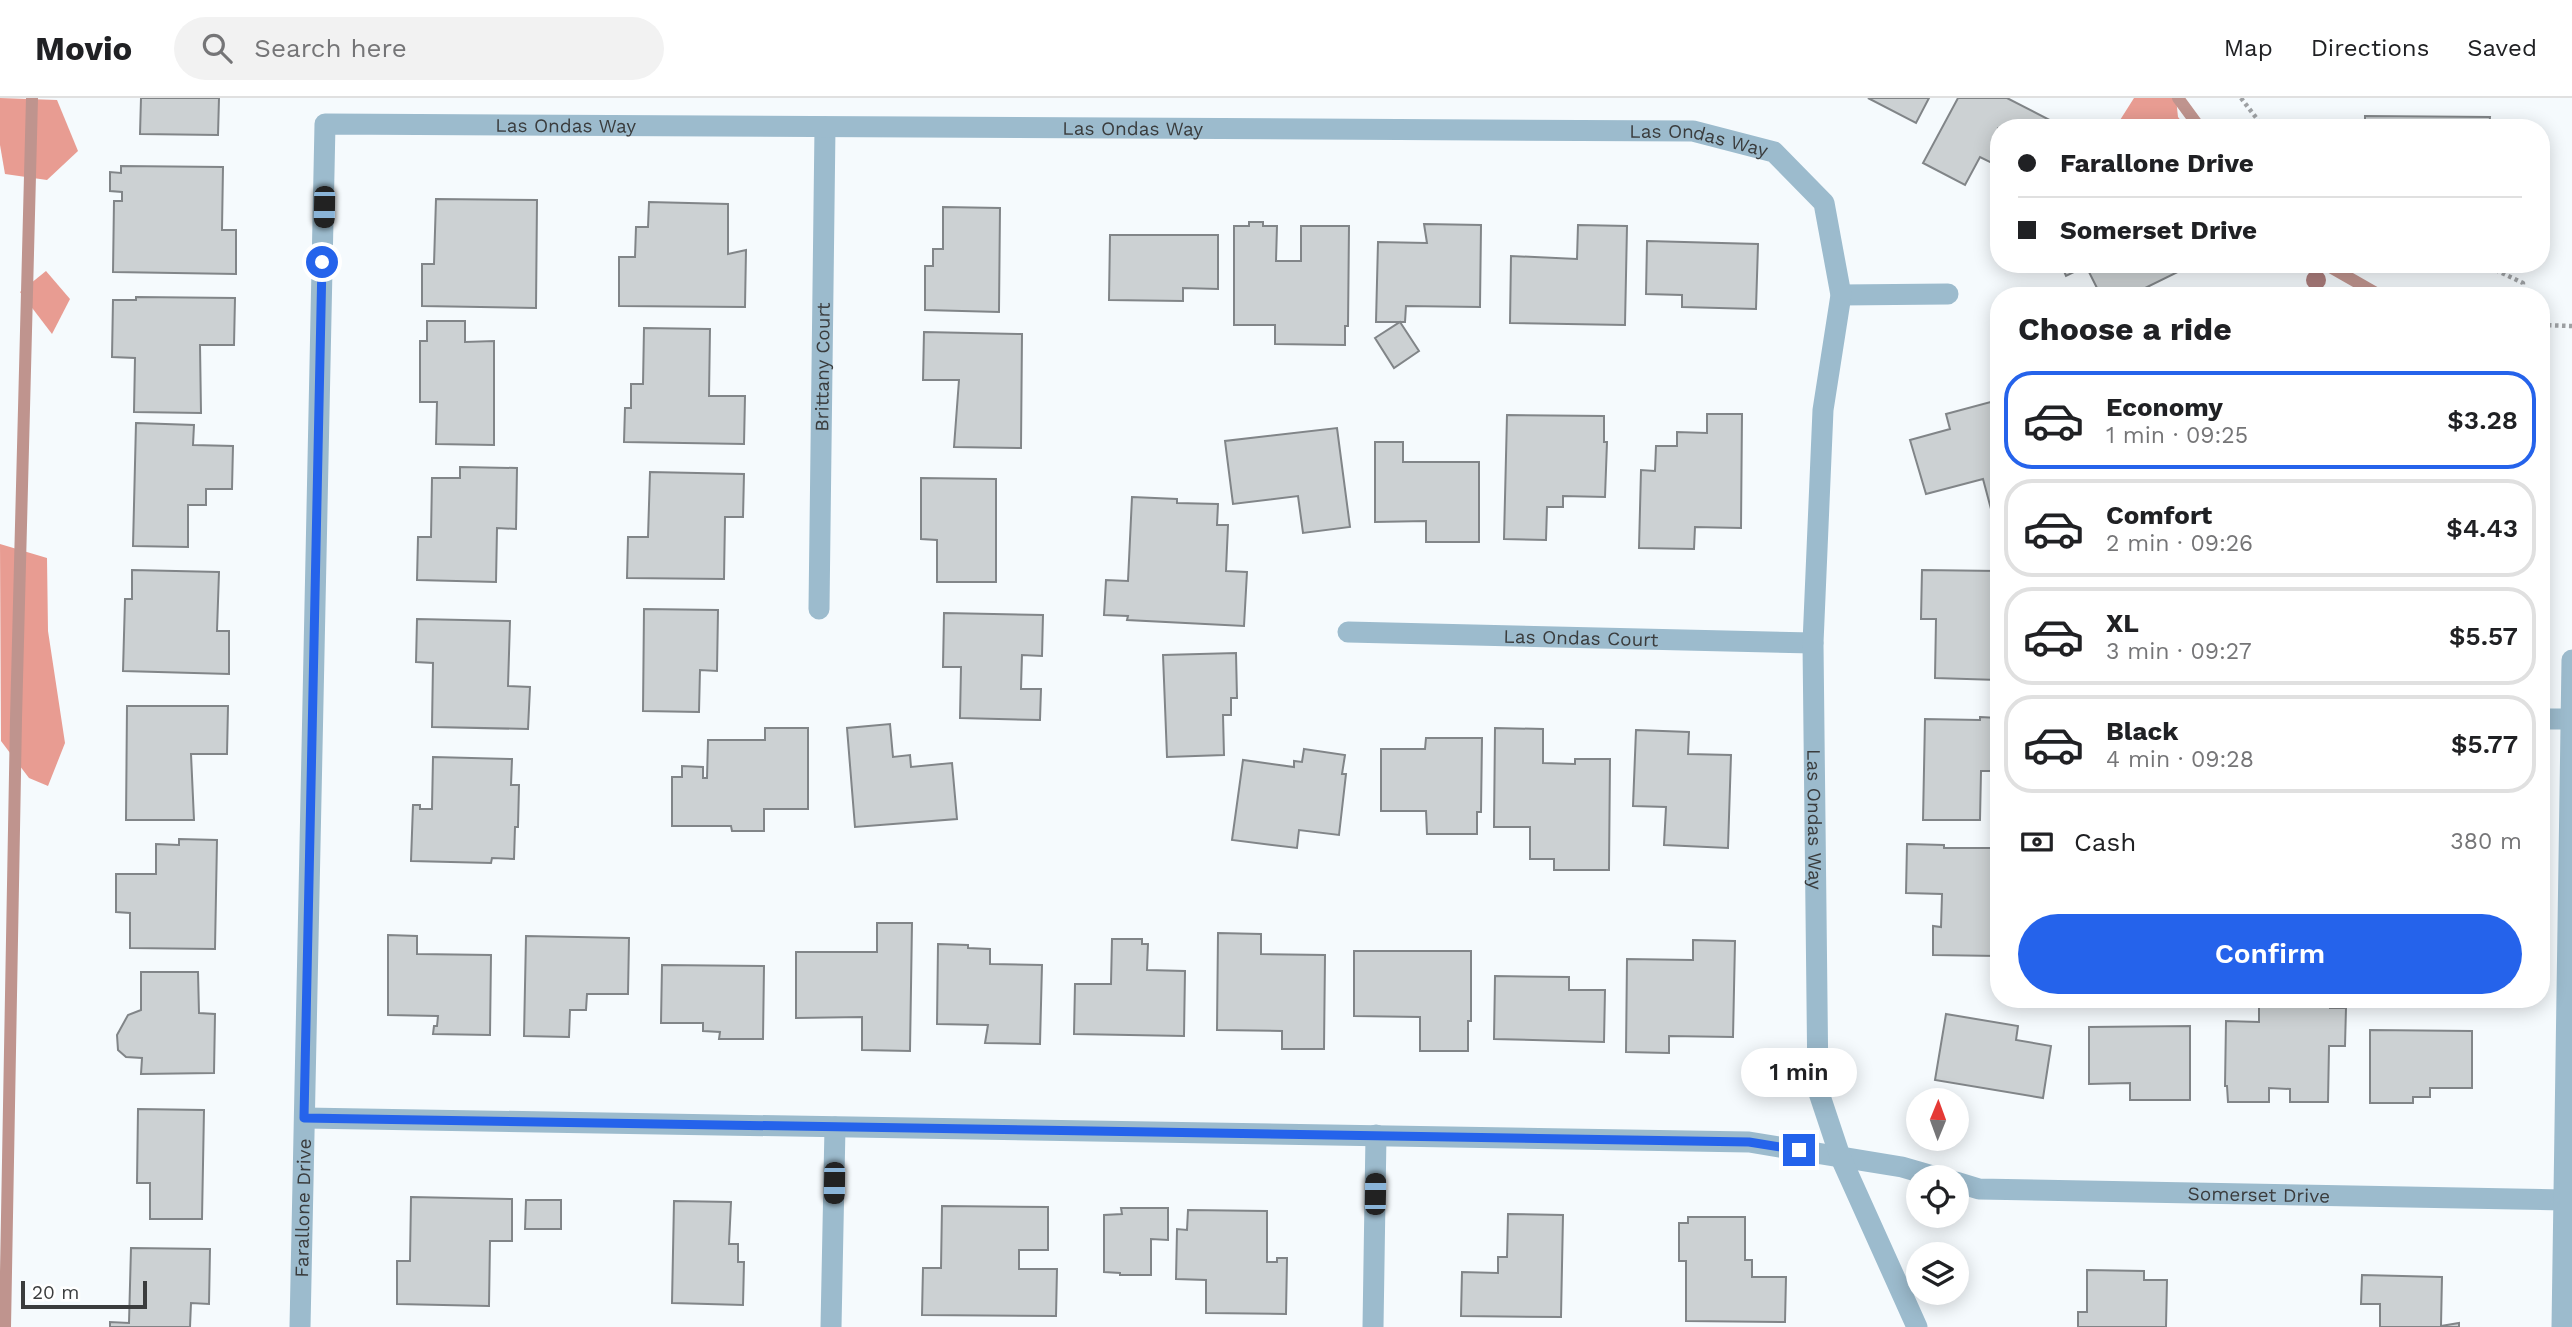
<!DOCTYPE html>
<html lang="en">
<head>
<meta charset="utf-8">
<style>
	:root { --surface:#fff; --page:#f2f2f2; --text:#202124; --muted:#757577; --line:#e0e0e0; --accent:#2563eb }
	body { margin:0; font-family:"Work Sans",sans-serif; background:var(--page); color:var(--text); height:100vh; display:flex; flex-direction:column; font-size:26px; white-space:nowrap }
	* { box-sizing:border-box; margin:0 }
	p { font-size:23px; color:var(--muted) }
	.icon { flex:none; width:38px; height:38px; fill:none; stroke:currentColor; stroke-width:2; stroke-linecap:round; stroke-linejoin:round }
	.map { position:relative; flex:1; overflow:hidden }
	.panel { position:absolute; left:1990px; top:189px; width:560px; height:721px; display:flex; flex-direction:column; background:var(--surface); border-radius:28px; box-shadow:0 4px 18px #0003 }
	.panel>* { flex:none }
	.banner { position:absolute; left:1990px; top:21px; width:560px; height:154px; border-radius:28px; box-shadow:0 4px 18px #0003; display:grid; align-content:center; height:154px; padding:0 28px; background:var(--surface) }
	.needle { width:46px; rotate:1deg }
	.tools { position:absolute; left:1906px; top:990px; display:grid; gap:14px }
	.tools a { display:grid; place-items:center; width:63px; height:63px; border-radius:50%; background:var(--surface); box-shadow:0 4px 18px #0003; font-size:35px }
	.scale { position:absolute; left:21px; bottom:18px; width:126px; box-sizing:border-box; padding-left:7px; border:4px solid #3a3c3d; border-top:0; font-size:19px; line-height:24px; white-space:nowrap; color:#3a3c3d; -webkit-text-stroke:5px #fff; paint-order:stroke }
	.end { position:absolute; width:32px; height:32px; margin:-16px; border:9px solid #2563eb; background:#fff; box-shadow:0 0 0 4px #fff }
	.from { border-radius:50% }
	.bubble { position:absolute; height:49px; border-radius:24px; background:var(--surface); box-shadow:0 4px 18px #0003; font-size:23px; font-weight:600; line-height:49px; text-align:center }
	.car { position:absolute; width:21px; height:42px; margin:-21px -10px; border-radius:9px; box-shadow:0 0 5px 2px #0007; background:linear-gradient(#222 24%,#8ab4d8 0 40%,#222 0 76%,#8ab4d8 0 86%,#222 0) }
	.banner b { display:flex; align-items:center; gap:24px; height:66px; font-size:26px }
	.banner b+b { border-top:2px solid var(--line) }
	.banner i { width:18px; height:18px; background:var(--text) }
	ul { padding:0; list-style:none }
	li { display:flex; align-items:center; gap:21px; height:98px; margin:0 14px 10px; padding:0 14px; border:4px solid var(--line); border-radius:28px }
	li div { flex:1 }
	li b { display:block; font-size:26px }
	li em { font-style:normal; font-weight:600 }
	li.active { border-color:var(--accent) }
	li>.icon { width:63px; height:63px; stroke-width:1.5 }
	h2 { padding:0 28px; font-size:32px; line-height:84px }
	.pay { display:flex; align-items:center; gap:18px; height:77px; padding:0 28px; font-size:26px }
	.pay p { margin-inline-start:auto }
	.primary-button { display:flex; gap:14px; margin-top:auto; padding:14px 28px }
	.primary-button a { flex:1; height:80px; border-radius:42px; background:var(--accent); color:#fff; font-size:28px; font-weight:600; line-height:80px; text-align:center }
	header { display:flex; align-items:center; gap:42px; box-sizing:border-box; height:98px; padding:0 35px; background:var(--surface); border-bottom:2px solid var(--line) }
	header strong { font-size:33px }
	nav { display:flex; gap:38px; margin-inline-start:auto; font-size:24px }
	.search { width:490px; height:63px; background:var(--page); display:flex; align-items:center; gap:18px; box-sizing:border-box; padding:0 24px; border-radius:38px; color:var(--muted); font-size:26px }
	.map>svg:first-child { display:block }
</style>
</head>
<body>
<header>
<strong>Movio</strong>
<div class="search"><svg class="icon" aria-label="search" viewBox="0 0 24 24"><circle cx="10" cy="10" r="6"/><path d="M15 15l6 6"/></svg>Search here</div>
<nav><a>Map</a><a>Directions</a><a>Saved</a></nav>
</header>
<div class="map">
<svg width="2572" height="1229" viewBox="0 0 2572 1229">
	<rect width="100%" height="100%" fill="#f5fafd"/>
	<g fill="#e89c92">
		<polygon points="0,0 57,2 78,53 47,82 5,76 0,47"/>
		<polygon points="2134,0 2176,0 2178,19 2187,30 2115,30"/>
		<polygon points="46,173 70,201 52,236 20,194"/>
		<polygon points="0,446 47,460 48,533 65,645 48,688 29,680 1,643"/>
	</g>
	<g fill="none" stroke-linecap="round" stroke-linejoin="round">
		<g stroke="#bf948e" stroke-width="12">
			<polyline points="2178,0 2200,30"/>
			<polyline points="2325,166 2381,198"/>
			<polyline points="5,1229 16,621 32,0"/>
		</g>
	</g>
	<g fill="#ccd1d3" stroke="#818588" stroke-width="2">
		<polygon points="141,0 219,0 218,37 140,36"/>
		<polygon points="1868,0 1929,0 1916,25"/>
		<polygon points="1958,0 2007,0 2065,30 1998,30 1998,68 1980,59 1965,87 1923,65"/>
		<polygon points="2365,18 2490,19 2489,30 2355,30 2355,23 2365,23"/>
		<polygon points="121,68 223,69 222,132 236,132 236,176 113,174 114,103 122,103 122,94 110,93 110,74 121,75"/>
		<polygon points="436,101 537,102 536,210 422,208 422,166 434,166"/>
		<polygon points="649,104 728,106 728,156 746,152 745,209 619,208 619,159 635,159 636,129 648,129"/>
		<polygon points="943,109 1000,110 999,214 925,212 925,168 933,168 933,151 943,151"/>
		<polygon points="1249,124 1263,124 1263,128 1277,128 1276,163 1301,163 1301,128 1349,128 1348,228 1345,228 1345,247 1275,246 1275,227 1234,227 1234,128 1249,128"/>
		<polygon points="1424,126 1481,127 1480,209 1406,208 1405,224 1376,224 1378,144 1427,145"/>
		<polygon points="1578,127 1627,128 1625,227 1510,225 1511,158 1577,161"/>
		<polygon points="1110,137 1218,137 1218,191 1183,190 1183,203 1109,202"/>
		<polygon points="1647,143 1758,146 1756,211 1682,209 1682,197 1646,196"/>
		<polygon points="2061,166 2191,166 2192,167 2129,198 2101,198 2086,168 2066,178"/>
		<polygon points="136,199 235,200 234,247 200,247 201,315 134,314 135,260 112,259 113,202 136,202"/>
		<polygon points="427,223 465,223 465,244 494,243 494,347 436,346 437,304 420,304 420,243 427,243"/>
		<polygon points="1400,224 1419,253 1394,270 1375,240"/>
		<polygon points="644,230 710,231 709,298 745,298 744,346 624,344 625,310 631,310 631,286 643,286"/>
		<polygon points="924,234 1022,236 1021,350 954,349 959,282 923,282"/>
		<polygon points="1998,302 1998,409 1991,411 1983,381 1926,396 1910,342 1950,331 1946,316"/>
		<polygon points="1707,316 1742,316 1741,430 1695,429 1694,451 1639,450 1641,372 1655,373 1656,348 1677,348 1677,334 1707,335"/>
		<polygon points="1507,317 1604,318 1604,344 1607,344 1605,399 1563,398 1563,409 1547,409 1546,442 1504,441"/>
		<polygon points="136,325 194,327 193,347 233,348 232,391 206,391 206,407 188,407 188,449 133,448"/>
		<polygon points="1337,330 1350,429 1303,435 1298,398 1233,406 1225,343"/>
		<polygon points="1375,344 1403,344 1403,364 1479,364 1479,444 1426,444 1426,423 1375,424"/>
		<polygon points="460,369 517,370 516,431 497,430 496,484 417,482 418,439 431,439 432,380 460,380"/>
		<polygon points="650,374 744,376 743,419 725,419 724,481 627,480 628,439 648,439"/>
		<polygon points="921,380 996,381 996,484 937,484 937,442 921,441"/>
		<polygon points="1132,399 1177,401 1177,405 1218,406 1217,427 1228,427 1226,473 1247,474 1244,528 1127,522 1128,518 1104,517 1106,482 1128,483"/>
		<polygon points="132,472 219,474 217,533 229,533 229,576 123,573 125,501 132,501"/>
		<polygon points="1922,472 1998,473 1998,582 1935,580 1936,521 1921,521"/>
		<polygon points="644,511 718,512 717,573 700,572 699,614 643,613"/>
		<polygon points="944,515 1043,517 1042,558 1022,557 1021,591 1041,591 1040,622 960,620 961,569 943,569"/>
		<polygon points="417,521 510,523 508,588 530,589 528,631 432,629 433,565 416,564"/>
		<polygon points="1236,555 1237,600 1231,600 1231,617 1223,617 1224,657 1167,659 1163,557"/>
		<polygon points="127,608 228,608 227,656 191,656 194,722 126,722"/>
		<polygon points="1980,619 1998,620 1998,673 1981,673 1980,722 1923,722 1925,621 1980,622"/>
		<polygon points="890,626 893,659 910,657 911,669 952,665 957,721 855,729 847,630"/>
		<polygon points="765,630 808,630 808,711 764,711 764,733 732,733 731,728 672,728 672,679 682,679 682,668 703,669 703,680 707,680 708,642 765,642"/>
		<polygon points="1495,630 1543,631 1543,665 1575,666 1575,661 1610,661 1609,772 1554,772 1554,761 1530,761 1530,729 1494,729"/>
		<polygon points="1636,632 1689,634 1688,656 1731,657 1728,750 1664,747 1666,709 1633,708"/>
		<polygon points="1426,640 1482,640 1481,714 1477,714 1477,736 1427,736 1426,713 1381,713 1381,651 1425,651"/>
		<polygon points="1304,651 1345,657 1342,676 1346,676 1339,737 1299,732 1297,750 1232,742 1243,662 1294,669 1294,663 1302,664"/>
		<polygon points="433,659 512,661 511,687 519,687 518,729 515,729 514,761 492,760 491,765 411,763 413,707 420,707 420,711 432,711"/>
		<polygon points="179,741 217,742 215,851 130,850 130,815 116,814 116,776 156,776 156,746 179,747"/>
		<polygon points="1907,746 1944,747 1944,750 1998,750 1998,858 1933,857 1933,828 1941,829 1942,796 1906,795"/>
		<polygon points="877,825 912,825 910,953 862,952 862,919 796,920 796,854 877,854"/>
		<polygon points="1218,835 1261,836 1261,856 1325,857 1324,951 1282,951 1282,933 1217,932"/>
		<polygon points="388,837 417,838 417,856 491,857 490,937 433,936 434,928 437,928 438,918 388,917"/>
		<polygon points="526,838 629,840 628,896 587,896 586,912 570,912 569,939 524,938"/>
		<polygon points="1112,841 1142,841 1142,846 1148,846 1147,872 1185,873 1184,938 1074,936 1075,886 1111,886"/>
		<polygon points="1693,842 1735,843 1733,939 1669,938 1669,955 1626,954 1627,861 1693,862"/>
		<polygon points="938,846 968,847 968,850 990,851 990,866 1042,867 1040,946 985,945 988,927 937,926"/>
		<polygon points="1354,853 1471,853 1471,923 1468,923 1468,953 1420,953 1420,919 1354,918"/>
		<polygon points="662,867 764,868 763,941 719,941 720,934 703,933 703,925 661,925"/>
		<polygon points="141,874 198,874 199,915 215,916 214,975 141,976 142,960 126,959 118,952 117,937 128,917 141,912"/>
		<polygon points="1495,878 1569,879 1569,892 1605,892 1604,944 1494,941"/>
		<polygon points="2259,901 2311,901 2311,907 2330,906 2330,910 2346,910 2345,948 2329,948 2328,1004 2290,1004 2290,991 2269,990 2269,1004 2228,1004 2227,988 2225,988 2226,923 2259,924"/>
		<polygon points="1946,916 2018,928 2016,942 2051,948 2043,1000 1935,982"/>
		<polygon points="2190,928 2190,1002 2130,1002 2130,985 2089,986 2089,929"/>
		<polygon points="2370,932 2472,933 2472,990 2430,990 2430,999 2413,999 2413,1005 2370,1005"/>
		<polygon points="138,1011 204,1012 202,1121 150,1121 150,1085 137,1085"/>
		<polygon points="411,1099 512,1101 512,1143 490,1143 489,1208 397,1206 397,1163 410,1163"/>
		<polygon points="526,1102 561,1102 561,1131 525,1131"/>
		<polygon points="674,1103 731,1104 729,1146 738,1146 738,1164 744,1164 743,1207 672,1205"/>
		<polygon points="942,1108 1048,1109 1048,1152 1019,1152 1019,1171 1057,1171 1056,1218 922,1217 923,1170 941,1170"/>
		<polygon points="1121,1110 1168,1110 1168,1142 1151,1141 1151,1177 1120,1177 1120,1175 1104,1174 1104,1117 1122,1116"/>
		<polygon points="1188,1112 1267,1113 1267,1164 1277,1164 1277,1160 1287,1160 1286,1216 1206,1215 1206,1182 1176,1181 1177,1131 1187,1132"/>
		<polygon points="1508,1116 1563,1117 1561,1219 1461,1218 1462,1174 1498,1175 1498,1159 1507,1159"/>
		<polygon points="1688,1119 1745,1119 1745,1162 1752,1162 1752,1179 1786,1179 1785,1224 1686,1223 1686,1163 1679,1163 1679,1125 1688,1125"/>
		<polygon points="131,1150 210,1151 209,1206 191,1205 190,1229 110,1229 110,1224 129,1225"/>
		<polygon points="2087,1172 2144,1173 2144,1182 2167,1182 2166,1229 2078,1229 2078,1214 2087,1214"/>
		<polygon points="2362,1177 2442,1179 2441,1228 2459,1225 2459,1229 2380,1229 2380,1206 2361,1206"/>
	</g>
	<g fill="none" stroke-linecap="round" stroke-linejoin="round">
		<g stroke="#9ea1a4" stroke-width="4.5" stroke-dasharray="3.5 3.5" stroke-linecap="butt">
			<polyline points="2241,0 2264,30"/>
			<polyline points="2483,166 2523,185 2522,198"/>
			<polyline points="2541,227 2572,228"/>
		</g>
		<g stroke="#9cbbcd" stroke-width="21">
			<polyline points="1841,197 1948,196"/>
			<path id="s1" d="M819,511L825,29"/>
			<path id="s2" d="M1348,534L1813,545"/>
			<polyline points="2541,621 2570,621"/>
			<polyline points="305,1020 1749,1044 1902,1069 1940,1080"/>
			<path id="s3" d="M1956,1084L1979,1091L2564,1102"/>
			<path id="s4" d="M300,1229L325,26L1693,33L1774,54L1824,105L1841,197L1823,312L1813,545L1818,992L1840,1058L1917,1229"/>
			<polyline points="831,1229 835,1029"/>
			<polyline points="1373,1229 1376,1037"/>
			<polyline points="2562,1229 2572,562"/>
		</g>
	</g>
	<circle fill="#aa7c7b" cx="2316" cy="182" r="10"/>
	<g fill="none" stroke-linecap="round" stroke-linejoin="round">
		<polyline stroke="#2563eb" stroke-width="9" points="322,164 304,1020 1749,1044 1799,1052"/>
	</g>
	<g text-anchor="middle" dominant-baseline="central" stroke-width="7" stroke-linejoin="round" paint-order="stroke">
		<g font-size="19" fill="#3a3c3d" stroke="#fff">
			<text stroke="none"><textPath href="#s4" startOffset="1444">Las Ondas Way</textPath></text>
			<text stroke="none"><textPath href="#s4" startOffset="2011">Las Ondas Way</textPath></text>
			<text stroke="none"><textPath href="#s4" startOffset="2578">Las Ondas Way</textPath></text>
			<text stroke="none"><textPath href="#s1" startOffset="242">Brittany Court</textPath></text>
			<text stroke="none"><textPath href="#s2" startOffset="233">Las Ondas Court</textPath></text>
			<text stroke="none"><textPath href="#s4" startOffset="3346">Las Ondas Way</textPath></text>
			<text stroke="none"><textPath href="#s3" startOffset="304">Somerset Drive</textPath></text>
			<text stroke="none"><textPath href="#s4" startOffset="119">Farallone Drive</textPath></text>
		</g>
	</g>
</svg>
<div class="tools">
<a><svg class="needle" viewBox="-14 -14 28 28"><path d="M0-13l5 13h-10z" fill="#e53935"/><path d="M0 13l5-13h-10z" fill="#757577"/></svg></a>
<a><svg class="icon" aria-label="locate" viewBox="0 0 24 24"><circle cx="12" cy="12" r="6"/><path d="M12 2v4M12 18v4M2 12h4M18 12h4"/></svg></a>
<a><svg class="icon" aria-label="layers" viewBox="0 0 24 24"><path d="M12 4l9 5-9 5-9-5zM3 14l9 5 9-5"/></svg></a>
</div>
<div class="scale">20 m</div>
<i class="end from" style="left:322px;top:164px"></i>
<i class="end" style="left:1799px;top:1052px"></i>
<div class="bubble" style="left:1741px;top:950px;width:116px">1 min</div>
<i class="car" style="left:324px;top:109px;rotate:181deg"></i>
<i class="car" style="left:834px;top:1085px;rotate:181deg"></i>
<i class="car" style="left:1375px;top:1096px;rotate:1deg"></i>
<div class="banner">
<b><i class="from"></i>Farallone Drive</b>
<b><i></i>Somerset Drive</b>
</div>
<section class="panel">
<h2>Choose a ride</h2>
<ul>
<li class="active"><svg class="icon" aria-label="car" viewBox="0 0 24 24"><path d="M5 17H2v-5l4-1 3-4h7l3 4 3 1v5h-3M9 17h6M6 11h13"/><circle cx="7" cy="17" r="2"/><circle cx="17" cy="17" r="2"/></svg><div><b>Economy</b><p>1 min · 09:25</p></div><em>$3.28</em></li>
<li><svg class="icon" aria-label="car" viewBox="0 0 24 24"><path d="M5 17H2v-5l4-1 3-4h7l3 4 3 1v5h-3M9 17h6M6 11h13"/><circle cx="7" cy="17" r="2"/><circle cx="17" cy="17" r="2"/></svg><div><b>Comfort</b><p>2 min · 09:26</p></div><em>$4.43</em></li>
<li><svg class="icon" aria-label="car" viewBox="0 0 24 24"><path d="M5 17H2v-5l4-1 3-4h7l3 4 3 1v5h-3M9 17h6M6 11h13"/><circle cx="7" cy="17" r="2"/><circle cx="17" cy="17" r="2"/></svg><div><b>XL</b><p>3 min · 09:27</p></div><em>$5.57</em></li>
<li><svg class="icon" aria-label="car" viewBox="0 0 24 24"><path d="M5 17H2v-5l4-1 3-4h7l3 4 3 1v5h-3M9 17h6M6 11h13"/><circle cx="7" cy="17" r="2"/><circle cx="17" cy="17" r="2"/></svg><div><b>Black</b><p>4 min · 09:28</p></div><em>$5.77</em></li>
</ul>
<div class="pay"><svg class="icon" aria-label="cash" viewBox="0 0 24 24"><path d="M3 7h18v10H3z"/><circle cx="12" cy="12" r="2"/></svg>Cash<p>380 m</p></div>
<div class="primary-button"><a>Confirm</a></div>
</section>
</div>
</body>
</html>
